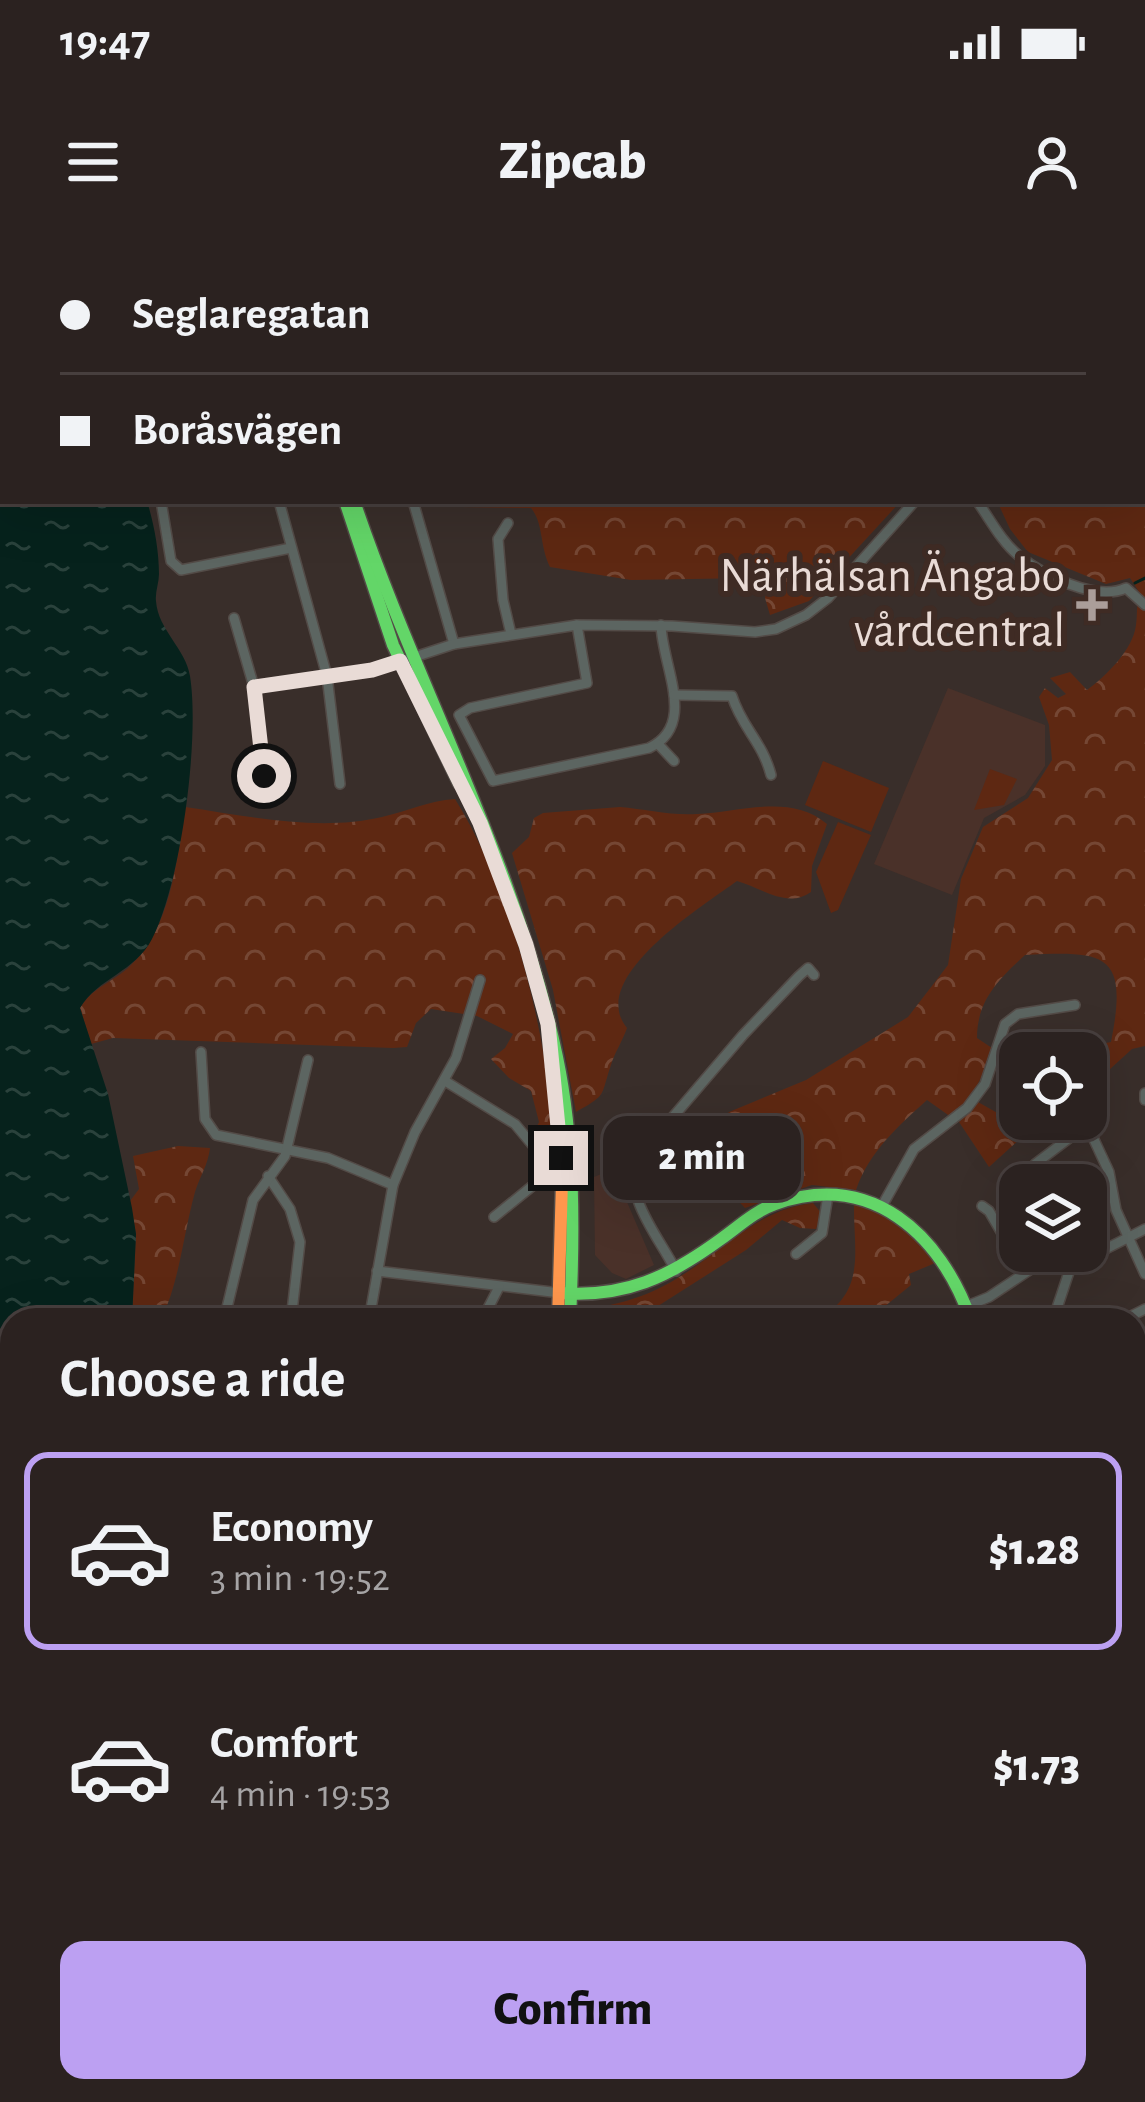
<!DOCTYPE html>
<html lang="en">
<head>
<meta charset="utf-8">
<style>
	:root { --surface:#2b2220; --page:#372f2d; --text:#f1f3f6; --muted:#a6a4a5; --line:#473f3e; --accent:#bca0f2 }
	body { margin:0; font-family:"Alegreya Sans",sans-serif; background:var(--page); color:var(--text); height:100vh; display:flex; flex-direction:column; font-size:45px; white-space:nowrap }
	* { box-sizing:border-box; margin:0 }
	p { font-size:39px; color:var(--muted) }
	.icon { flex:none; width:66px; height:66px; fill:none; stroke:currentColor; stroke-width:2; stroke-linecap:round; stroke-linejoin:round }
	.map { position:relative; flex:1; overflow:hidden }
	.side { position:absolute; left:0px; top:1068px; width:1146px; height:795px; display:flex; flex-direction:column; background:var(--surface); border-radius:36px 36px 0 0; box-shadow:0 12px 48px #0002,0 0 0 3px var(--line) }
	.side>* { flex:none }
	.top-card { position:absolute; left:0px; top:0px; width:1146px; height:264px; box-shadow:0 12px 48px #0002,0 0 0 3px var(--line); display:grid; align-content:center; height:264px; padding:0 60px; background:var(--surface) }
	.tools { position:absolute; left:999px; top:792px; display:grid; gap:24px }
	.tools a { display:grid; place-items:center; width:108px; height:108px; border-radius:24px; background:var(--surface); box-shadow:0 12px 48px #0002,0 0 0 3px var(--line); font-size:60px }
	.end { position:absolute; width:54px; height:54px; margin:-27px; border:15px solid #e9dbd6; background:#111; box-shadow:0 0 0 6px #111 }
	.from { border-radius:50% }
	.bubble { position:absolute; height:84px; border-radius:24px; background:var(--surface); box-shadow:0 12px 48px #0002,0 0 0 3px var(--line); font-size:39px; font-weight:800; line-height:84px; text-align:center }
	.top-card b { display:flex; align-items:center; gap:42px; height:114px; font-size:45px }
	.top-card b+b { border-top:3px solid var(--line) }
	.top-card i { width:30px; height:30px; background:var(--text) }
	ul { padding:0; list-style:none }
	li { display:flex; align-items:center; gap:36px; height:198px; margin:0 24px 18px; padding:0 36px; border:6px solid transparent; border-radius:24px }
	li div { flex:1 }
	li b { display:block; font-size:45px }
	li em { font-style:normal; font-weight:800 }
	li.active { border-color:var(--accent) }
	li>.icon { width:108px; height:108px; stroke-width:1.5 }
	h2 { padding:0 60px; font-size:54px; line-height:144px }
	.primary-button { display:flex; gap:24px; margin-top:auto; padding:24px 60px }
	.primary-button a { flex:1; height:138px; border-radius:24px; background:var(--accent); color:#111; font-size:48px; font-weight:800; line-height:138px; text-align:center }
	.status { display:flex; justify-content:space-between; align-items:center; height:84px; padding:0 60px; background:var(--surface); direction:ltr }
	.status svg { height:33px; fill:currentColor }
	header { display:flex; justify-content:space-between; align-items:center; height:156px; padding:0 60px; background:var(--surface); font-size:54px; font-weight:800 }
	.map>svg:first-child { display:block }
</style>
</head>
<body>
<div class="status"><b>19:47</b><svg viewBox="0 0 49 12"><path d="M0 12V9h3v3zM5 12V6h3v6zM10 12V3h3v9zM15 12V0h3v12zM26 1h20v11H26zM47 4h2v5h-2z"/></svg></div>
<header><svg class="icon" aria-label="menu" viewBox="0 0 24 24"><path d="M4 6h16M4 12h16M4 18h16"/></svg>Zipcab<svg class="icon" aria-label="person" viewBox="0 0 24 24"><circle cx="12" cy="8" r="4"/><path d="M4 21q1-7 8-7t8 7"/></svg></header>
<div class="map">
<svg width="1145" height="1862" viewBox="0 0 1145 1862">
	<defs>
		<pattern id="forest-crowns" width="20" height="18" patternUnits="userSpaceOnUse" patternTransform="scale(3)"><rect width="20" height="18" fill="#5e2812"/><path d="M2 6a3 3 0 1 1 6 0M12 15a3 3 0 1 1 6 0" fill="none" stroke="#754734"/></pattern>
		<pattern id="water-ripples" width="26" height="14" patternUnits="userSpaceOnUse" patternTransform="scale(3)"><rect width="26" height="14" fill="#06221c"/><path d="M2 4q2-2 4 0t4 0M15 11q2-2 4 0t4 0" fill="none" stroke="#2a423c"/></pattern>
	</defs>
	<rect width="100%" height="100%" fill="#392e2a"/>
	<g fill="#4a3129">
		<polygon points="948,448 1045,485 1045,526 1025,555 984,578 952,655 874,624"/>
		<polygon points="618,927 627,962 654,1025 626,1039 612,1033 595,1015 594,937"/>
	</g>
	<g fill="url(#forest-crowns)">
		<path d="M1097,0H1145V806L1132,809L1086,851V813H1035L1043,799L1052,797L1080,808L1111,802C1129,712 1105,711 1025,715C999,739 977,760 977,798L992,808C984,835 973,859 951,877L927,860C898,886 869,912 856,950L812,945L745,968L726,948L727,934L701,903L729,872L806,840L908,777L948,725L961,639L983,587L1028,558L1052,520L1049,485L1039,457L1045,448L1058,458L1066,454L1050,438L1070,432L1087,450C1106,436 1133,410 1136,385C1138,372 1135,368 1141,355L1130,338L1106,344L1028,312L1010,289L997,261H1143V3Z"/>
		<path d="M460,261H901L809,361L770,375L765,358L767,342L751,338L631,340L550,327C539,304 544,284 531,268L462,267Z"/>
		<path d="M455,559C514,653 554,815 554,925L536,919L529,904L539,882L531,851L509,838L491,819L505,808L513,794L477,776L431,769L416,783L407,807L393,808L113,798L91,804L80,768C92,747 114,742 130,726C171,688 177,620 185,567C248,576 318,592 382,577C408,571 428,561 455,559Z"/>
		<path d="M620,567C645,569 672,576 697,574C740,572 791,553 827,584L812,626L811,652C787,669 762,648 737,641C703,666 586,738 627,788C623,800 614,814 611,825C600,857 608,854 576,872L553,750L512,613L529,597L534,578L543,573Z"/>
		<polygon points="1020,850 1020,879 1042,879 989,927 959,882 978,862 1001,875"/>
		<path d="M178,906L210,908C208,925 200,936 195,952C183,995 180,1040 161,1080H132L136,994L130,961L139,949L133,916Z"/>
		<path d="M854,962C891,972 913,994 940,1021L909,1034L911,1045L868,1080H817C868,1051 853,1011 854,962Z"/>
		<path d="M813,963L822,974L816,989L800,988L782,980L746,1010L636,1080H579V1071C615,1065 645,1058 676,1039C722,1012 757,969 813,963Z"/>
		<polygon points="1145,1112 1145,1862 608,1862 599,1856 587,1862 66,1862 67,1851 1134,1851 1134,1128"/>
		<polygon points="0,1615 12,1650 12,1851 57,1851 48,1862 0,1862"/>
	</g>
	<g fill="#5e2812">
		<polygon points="823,521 889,548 871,592 805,565"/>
		<polygon points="990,529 1017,539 1004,565 974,570"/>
		<polygon points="838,582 871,595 838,670 831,673 816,632"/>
	</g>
	<path fill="url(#water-ripples)" d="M0,0H112V3H3V261H147C154,284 159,310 159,334C159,343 155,352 156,361C158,390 186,409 190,436C200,499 181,643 152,699C135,732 98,738 80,768L108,854L132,968L136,994L132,1080H12V1650L0,1615Z"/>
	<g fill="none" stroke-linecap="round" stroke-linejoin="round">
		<g stroke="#06221c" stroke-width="3">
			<polyline points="810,3 822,0"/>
			<polyline points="1135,343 1145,338"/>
			<polyline points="1134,1340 1145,1331"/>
		</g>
		<g stroke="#534b47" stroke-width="12">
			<g id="street">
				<polyline points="205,0 205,3"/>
				<polyline points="363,0 363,3"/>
				<polyline points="937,0 938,3"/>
				<polyline points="570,3 582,0"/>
				<polyline points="161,261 171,321 181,330 291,308"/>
				<polyline points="279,261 327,436 340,544"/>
				<polyline points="413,261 454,404"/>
				<path d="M977,261C990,279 1001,301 1018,315C1042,335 1096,362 1126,348L1145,365"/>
				<polyline points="508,283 498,299 503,360 511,394"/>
				<polyline points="234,378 254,447 264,536"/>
				<path d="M577,385L587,443L470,468L459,475L493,541L649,508C698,485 662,426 661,385"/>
				<polyline points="254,447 372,431 454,404 577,385 672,386 755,392 776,389 806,375 828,358 915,261"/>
				<path d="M674,455L732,456C742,488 762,501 771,535"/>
				<polyline points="658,504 674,521"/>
				<polyline points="201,812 205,879 216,895 328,918 393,945"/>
				<polyline points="445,841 515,884 540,914 536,943 494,977"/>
				<polyline points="1145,853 1145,860"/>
				<polyline points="268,936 290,969 300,1002 291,1080"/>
				<polyline points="1040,945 1034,936 1035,924 1080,890 1090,891 1109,932 1116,970 1145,1034"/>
				<polyline points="882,966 914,909 967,868 985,844 1005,784 1018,774 1075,765"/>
				<polyline points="982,966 989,971 1024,1031"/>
				<polyline points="796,1014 822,993 828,955"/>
				<polyline points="377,1031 560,1053"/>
				<path d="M676,1031C660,998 623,958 637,919L743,795L799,736L808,728L814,735"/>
				<polyline points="967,1066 989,1057 1034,1027 1080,1022 1145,989"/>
				<polyline points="224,1080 253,960 285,916 308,820"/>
				<polyline points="369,1080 393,945 415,892 456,818 480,740"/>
				<polyline points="482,1080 499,1047"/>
				<polyline points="1053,1080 1072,1023"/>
				<polyline points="1123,1080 1145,1069"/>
				<polyline points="156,1862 168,1851"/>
			</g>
		</g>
		<g stroke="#534b47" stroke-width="15">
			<g id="fast">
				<polyline points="290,0 291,3"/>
				<polyline points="345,261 393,405 459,543"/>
				<path d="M354,261C417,448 516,623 557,817C575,903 574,992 570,1080"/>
				<path d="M560,1053C625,1058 669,1037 721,999C738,987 755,971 775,964C872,930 940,994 971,1080"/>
			</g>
		</g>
		<g stroke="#534b47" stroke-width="15">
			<g id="slow">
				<polyline points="555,845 562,941 558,1080"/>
				<polyline points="441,1862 444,1851"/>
			</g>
		</g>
		<g stroke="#534b47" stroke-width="15">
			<g id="jam">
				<polyline points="280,0 281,3"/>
				<polyline points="1134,1720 1145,1723"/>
			</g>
		</g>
		<use href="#street" stroke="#5c6561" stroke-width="9"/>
		<use href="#fast" stroke="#63d668" stroke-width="12"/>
		<use href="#slow" stroke="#ff974d" stroke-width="12"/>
		<use href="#jam" stroke="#b3261e" stroke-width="12"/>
	</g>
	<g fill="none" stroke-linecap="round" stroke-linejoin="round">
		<polyline stroke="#e9dbd6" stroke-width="15" points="264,536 254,447 372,430 400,421 480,583 526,705 548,784 561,918"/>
	</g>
	<path fill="#ab9e9a" stroke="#3f2b24" stroke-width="4.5" d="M1086 347h12v12h12v12h-12v12h-12v-12h-12v-12h12z"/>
	<g text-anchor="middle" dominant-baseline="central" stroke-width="12" stroke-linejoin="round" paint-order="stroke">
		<g font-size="48" fill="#e9dbd6" stroke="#3f2b24" text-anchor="end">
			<text x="1065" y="337">Närhälsan Ängabo<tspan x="1065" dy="55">vårdcentral</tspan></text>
		</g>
	</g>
</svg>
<div class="tools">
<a><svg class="icon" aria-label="locate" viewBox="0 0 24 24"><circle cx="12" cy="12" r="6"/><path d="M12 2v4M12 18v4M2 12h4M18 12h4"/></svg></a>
<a><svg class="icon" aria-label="layers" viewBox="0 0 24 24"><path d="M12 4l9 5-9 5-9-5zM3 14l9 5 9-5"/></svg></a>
</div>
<i class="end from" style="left:264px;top:536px"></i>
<i class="end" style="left:561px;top:918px"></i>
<div class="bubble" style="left:603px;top:876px;width:198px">2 min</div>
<div class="top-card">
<b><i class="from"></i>Seglaregatan</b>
<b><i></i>Boråsvägen</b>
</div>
<section class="side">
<h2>Choose a ride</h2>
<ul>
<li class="active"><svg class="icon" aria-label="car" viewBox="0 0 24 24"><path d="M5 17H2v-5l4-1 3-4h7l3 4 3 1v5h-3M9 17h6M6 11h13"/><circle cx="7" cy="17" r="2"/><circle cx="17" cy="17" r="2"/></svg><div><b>Economy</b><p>3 min · 19:52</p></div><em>$1.28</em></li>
<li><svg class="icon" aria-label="car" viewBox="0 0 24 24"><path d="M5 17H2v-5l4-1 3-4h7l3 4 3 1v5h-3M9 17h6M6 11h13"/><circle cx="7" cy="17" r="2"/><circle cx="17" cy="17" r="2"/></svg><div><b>Comfort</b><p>4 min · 19:53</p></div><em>$1.73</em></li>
</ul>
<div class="primary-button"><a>Confirm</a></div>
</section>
</div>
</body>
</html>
